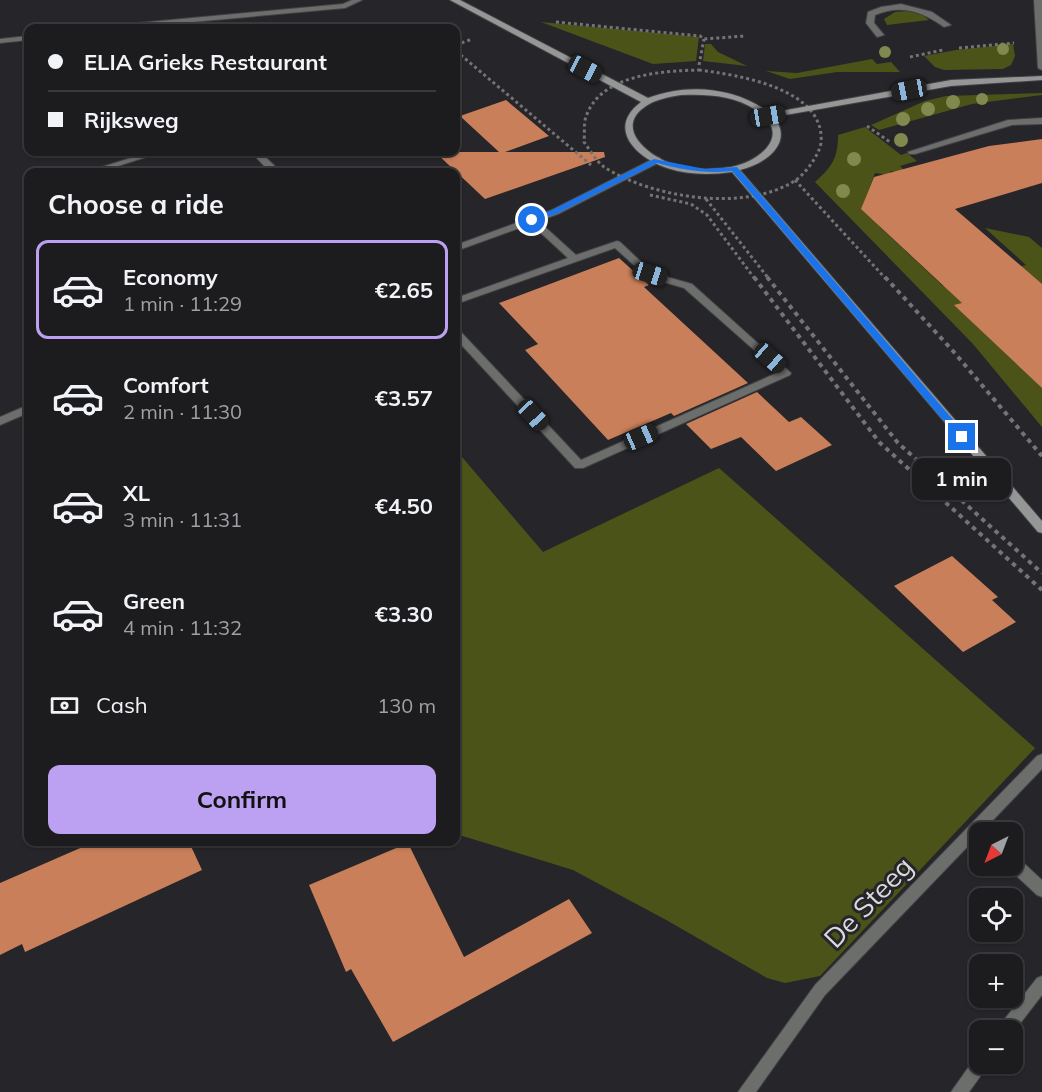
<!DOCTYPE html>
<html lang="en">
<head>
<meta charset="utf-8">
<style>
	:root { --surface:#1c1c1f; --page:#252528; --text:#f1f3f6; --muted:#a0a1a4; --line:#3a3a3d; --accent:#bca0f2 }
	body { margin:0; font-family:Mulish,sans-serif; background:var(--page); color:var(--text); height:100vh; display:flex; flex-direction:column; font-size:22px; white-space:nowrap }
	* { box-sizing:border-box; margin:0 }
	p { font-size:20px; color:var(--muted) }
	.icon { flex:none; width:33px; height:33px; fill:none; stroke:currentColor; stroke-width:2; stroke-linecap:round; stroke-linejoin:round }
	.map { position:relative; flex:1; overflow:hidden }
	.drawer { position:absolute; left:24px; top:168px; width:436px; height:678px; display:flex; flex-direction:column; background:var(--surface); border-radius:12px; box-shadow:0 2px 4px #0004,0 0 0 2px var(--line) }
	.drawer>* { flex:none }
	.guide { position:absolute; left:24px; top:24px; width:436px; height:132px; border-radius:12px; box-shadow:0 2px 4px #0004,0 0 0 2px var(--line); display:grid; align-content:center; height:132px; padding:0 24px; background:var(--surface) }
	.needle { width:39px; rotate:222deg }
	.buttons { position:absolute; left:969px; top:822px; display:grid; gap:12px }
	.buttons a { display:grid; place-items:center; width:54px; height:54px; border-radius:12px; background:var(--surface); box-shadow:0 2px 4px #0004,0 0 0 2px var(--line); font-size:30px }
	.end { position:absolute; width:27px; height:27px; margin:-14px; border:8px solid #1a73e8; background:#fff; box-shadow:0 0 0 3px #fff }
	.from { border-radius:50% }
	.bubble { position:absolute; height:42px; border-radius:12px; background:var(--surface); box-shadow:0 2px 4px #0004,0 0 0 2px var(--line); font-size:20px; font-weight:700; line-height:42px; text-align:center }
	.car { position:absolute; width:18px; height:36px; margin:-18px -9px; border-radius:8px; box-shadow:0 0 4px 2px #0007; background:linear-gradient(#222 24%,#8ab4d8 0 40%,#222 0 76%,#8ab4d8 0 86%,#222 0) }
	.guide b { display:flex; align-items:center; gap:21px; height:57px; font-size:22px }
	.guide b+b { border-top:2px solid var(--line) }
	.guide i { width:15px; height:15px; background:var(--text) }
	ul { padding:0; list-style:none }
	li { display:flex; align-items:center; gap:18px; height:99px; margin:0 12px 9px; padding:0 12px; border:3px solid transparent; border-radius:12px }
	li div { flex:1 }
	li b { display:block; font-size:22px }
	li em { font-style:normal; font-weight:700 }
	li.selected { border-color:var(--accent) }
	li>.icon { width:54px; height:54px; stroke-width:1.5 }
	h2 { padding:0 24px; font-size:27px; line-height:72px }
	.pay { display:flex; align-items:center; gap:15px; height:66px; padding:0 24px; font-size:22px }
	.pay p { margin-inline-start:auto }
	.cta { display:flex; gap:12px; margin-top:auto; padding:12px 24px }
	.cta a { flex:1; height:69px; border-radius:12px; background:var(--accent); color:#111; font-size:24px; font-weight:700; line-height:69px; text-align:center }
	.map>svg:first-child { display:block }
</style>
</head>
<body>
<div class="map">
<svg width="1042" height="1092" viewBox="0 0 1042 1092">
	<rect width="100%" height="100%" fill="#262529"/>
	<g fill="#4c5318">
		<polygon points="908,11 923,15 929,20 887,25 884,19 895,12"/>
		<polygon points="541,22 699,37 696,61 653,64"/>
		<polygon points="705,44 711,44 718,52 747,66 703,61"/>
		<polygon points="1013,44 1015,56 1011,65 1003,69 944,70 935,67 924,56 956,50"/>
		<polygon points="872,59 877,64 891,62 900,72 837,72 790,79 766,71 797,73"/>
		<polygon points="1042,93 1042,95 972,104 879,130 871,125 925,101 946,96"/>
		<path d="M865,127L901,155L907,153L917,161L900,166L908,174L891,171L888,175L875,173L863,205L881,228L943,286L1026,265L985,228L1029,237L1042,248V427L973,344L815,182C832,167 838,158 838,135Z"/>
		<polygon points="456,450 543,552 719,468 1035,748 820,976 785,983 767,978 668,921 573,870 456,834"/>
	</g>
	<g fill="#c97f59">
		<polygon points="506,100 549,136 505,152 604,152 605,157 485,199 435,152 499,152 460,116"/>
		<polygon points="1042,139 1042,183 955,209 1042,284 1042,388 954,305 962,303 861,209 874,177 989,146"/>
		<polygon points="619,258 649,285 644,287 748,383 674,416 671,413 608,440 525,350 538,344 499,303"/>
		<polygon points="757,392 789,422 801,417 832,445 776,471 741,437 711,449 686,424"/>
		<polygon points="952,556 998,597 992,600 1016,622 963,652 894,586"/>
		<polygon points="94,842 189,842 202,870 25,952 22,944 0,955 0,883"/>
		<polygon points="408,843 464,957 569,899 592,933 393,1042 351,969 346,972 309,885"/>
	</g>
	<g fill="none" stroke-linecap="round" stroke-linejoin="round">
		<g stroke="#434246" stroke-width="2">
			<g id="lane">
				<path d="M901,4L932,12L951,25L944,27C922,11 901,4 875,15L874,23L884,35L877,37L866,23L868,12L881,7Z"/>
				<polygon points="1042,118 1042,124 1012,125 915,154 909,154 908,152 1008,120"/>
				<polygon points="150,152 162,152 99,172 86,172"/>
				<polygon points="251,152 260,152 281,172 270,172"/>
				<polygon points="532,217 535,218 576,255 617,241 620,242 653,273 692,284 791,373 790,375 583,468 575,468 456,339 456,330 460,331 581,460 779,372 684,288 647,277 615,248 456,304 456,298 568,258 529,222 527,220"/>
				<polygon points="1042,976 1042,995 1012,1034 1012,1030 998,1030 1000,1025 1037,978"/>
				<polygon points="980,1057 980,1064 989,1064 969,1092 951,1092 975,1058"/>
			</g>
		</g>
		<g stroke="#434246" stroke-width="2">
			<g id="street">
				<polygon points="352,0 362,0 345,8 126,28 102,28 106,26 343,4"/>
				<polygon points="1034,0 1042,0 1042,70 1038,68"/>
				<polygon points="28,36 28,40 0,43 0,39"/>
				<polygon points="657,157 660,158 660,162 558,214 456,251 456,245 552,210"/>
				<polygon points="28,405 28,413 0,425 0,417"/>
				<polygon points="1042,754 1042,769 825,995 756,1092 738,1092 815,985 1037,756"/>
				<polygon points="1012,856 1017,857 1042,880 1042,897 1037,895 1007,867 1012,866"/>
			</g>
		</g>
		<g stroke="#434246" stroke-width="2">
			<path id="secondary" d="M450,0H460L648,98C688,83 735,87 770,113L951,80L1042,76V80L951,86L774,117C795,144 763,165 740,170L1042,521V533L1038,532L732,172C710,175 688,175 667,168C636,158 606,128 641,102ZM681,95C707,94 733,95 756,110C793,134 761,161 731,167C712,170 691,170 672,164C649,156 613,128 646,106C657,99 669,97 681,95Z"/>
		</g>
		<g stroke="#747376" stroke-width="3" stroke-dasharray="3 3" stroke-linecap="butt">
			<polyline points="556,22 700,36 704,39 745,36"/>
			<polyline points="456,45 472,39"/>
			<polyline points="959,48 1014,43"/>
			<polyline points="456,51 591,165"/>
			<polyline points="910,57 943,50"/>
			<polyline points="699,65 704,39"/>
			<path d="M699,70C737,75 826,88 821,143C819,155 806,173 796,180C746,213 652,198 604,167C596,161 590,150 584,142C585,134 583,122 587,114C603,74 663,71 699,70Z"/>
			<polyline points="867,126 890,142"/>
			<polyline points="795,180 886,279"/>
			<polyline points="650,195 691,204 707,215 755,279"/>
			<polyline points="706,199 769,279"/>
		</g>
		<g stroke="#747376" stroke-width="4" stroke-dasharray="4.5 4.5" stroke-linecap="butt">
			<polyline points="754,277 879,442 1042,590"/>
			<polyline points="767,277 898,443 1042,573"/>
			<polyline points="885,277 953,351 1042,456"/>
		</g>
		<use href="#lane" fill="#6c6e6c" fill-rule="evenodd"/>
		<use href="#street" fill="#6c6e6c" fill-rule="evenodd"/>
		<use href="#secondary" fill="#949795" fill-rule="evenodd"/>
	</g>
	<g fill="#81894e">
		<circle cx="1003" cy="49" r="6"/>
		<circle cx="885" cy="52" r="6"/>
		<circle cx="982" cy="99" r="6"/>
		<circle cx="953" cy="102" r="7"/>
		<circle cx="928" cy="109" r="7"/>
		<circle cx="903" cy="119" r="7"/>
		<circle cx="901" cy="140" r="7"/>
		<circle cx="854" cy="159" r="7"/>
		<circle cx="843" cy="191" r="7"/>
	</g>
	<path fill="#1a73e8" d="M654,159L705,169L737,167L966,435V439H959L732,171C705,174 684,170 657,163L558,213L532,222L528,220L552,210Z"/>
	<g text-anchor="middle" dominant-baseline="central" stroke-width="6" stroke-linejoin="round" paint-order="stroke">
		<g font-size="27" fill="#dbdadd" stroke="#262529">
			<text transform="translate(868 902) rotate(-46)">De Steeg</text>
		</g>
	</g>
</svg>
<div class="buttons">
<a><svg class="needle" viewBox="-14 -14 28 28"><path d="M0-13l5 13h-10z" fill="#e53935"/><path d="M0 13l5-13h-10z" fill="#a0a1a4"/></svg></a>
<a><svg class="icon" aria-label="locate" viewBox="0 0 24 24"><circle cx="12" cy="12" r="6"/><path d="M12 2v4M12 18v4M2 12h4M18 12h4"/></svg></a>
<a>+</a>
<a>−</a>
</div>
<i class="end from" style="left:532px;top:220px"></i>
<i class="end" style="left:962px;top:437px"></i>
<div class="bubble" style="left:912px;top:458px;width:99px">1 min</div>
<i class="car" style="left:585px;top:69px;rotate:118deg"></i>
<i class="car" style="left:909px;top:90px;rotate:259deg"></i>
<i class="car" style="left:768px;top:116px;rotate:80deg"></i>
<i class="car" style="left:650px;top:274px;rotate:107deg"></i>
<i class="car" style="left:770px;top:358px;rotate:131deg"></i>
<i class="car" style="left:533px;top:415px;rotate:137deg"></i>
<i class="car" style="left:641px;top:437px;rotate:66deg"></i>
<div class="guide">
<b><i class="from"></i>ELIA Grieks Restaurant</b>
<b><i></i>Rijksweg</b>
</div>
<section class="drawer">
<h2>Choose a ride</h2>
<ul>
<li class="selected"><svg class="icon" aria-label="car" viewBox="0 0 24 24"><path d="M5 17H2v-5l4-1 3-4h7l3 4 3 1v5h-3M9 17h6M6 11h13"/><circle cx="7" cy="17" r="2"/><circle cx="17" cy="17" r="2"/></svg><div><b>Economy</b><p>1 min · 11:29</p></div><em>€2.65</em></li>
<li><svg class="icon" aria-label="car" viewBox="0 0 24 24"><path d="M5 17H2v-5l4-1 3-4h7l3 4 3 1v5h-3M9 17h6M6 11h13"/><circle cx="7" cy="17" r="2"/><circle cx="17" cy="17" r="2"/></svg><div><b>Comfort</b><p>2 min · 11:30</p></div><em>€3.57</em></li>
<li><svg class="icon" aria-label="car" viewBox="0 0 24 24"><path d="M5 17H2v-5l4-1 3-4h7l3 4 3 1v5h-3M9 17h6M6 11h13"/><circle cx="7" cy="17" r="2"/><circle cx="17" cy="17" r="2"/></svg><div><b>XL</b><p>3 min · 11:31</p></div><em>€4.50</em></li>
<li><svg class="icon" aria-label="car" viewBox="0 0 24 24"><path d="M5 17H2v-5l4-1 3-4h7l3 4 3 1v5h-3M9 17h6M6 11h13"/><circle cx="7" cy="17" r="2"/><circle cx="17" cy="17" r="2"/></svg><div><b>Green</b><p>4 min · 11:32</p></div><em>€3.30</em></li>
</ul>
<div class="pay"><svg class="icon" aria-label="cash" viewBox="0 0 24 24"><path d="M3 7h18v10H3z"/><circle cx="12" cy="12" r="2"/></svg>Cash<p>130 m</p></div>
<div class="cta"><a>Confirm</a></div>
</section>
</div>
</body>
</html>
